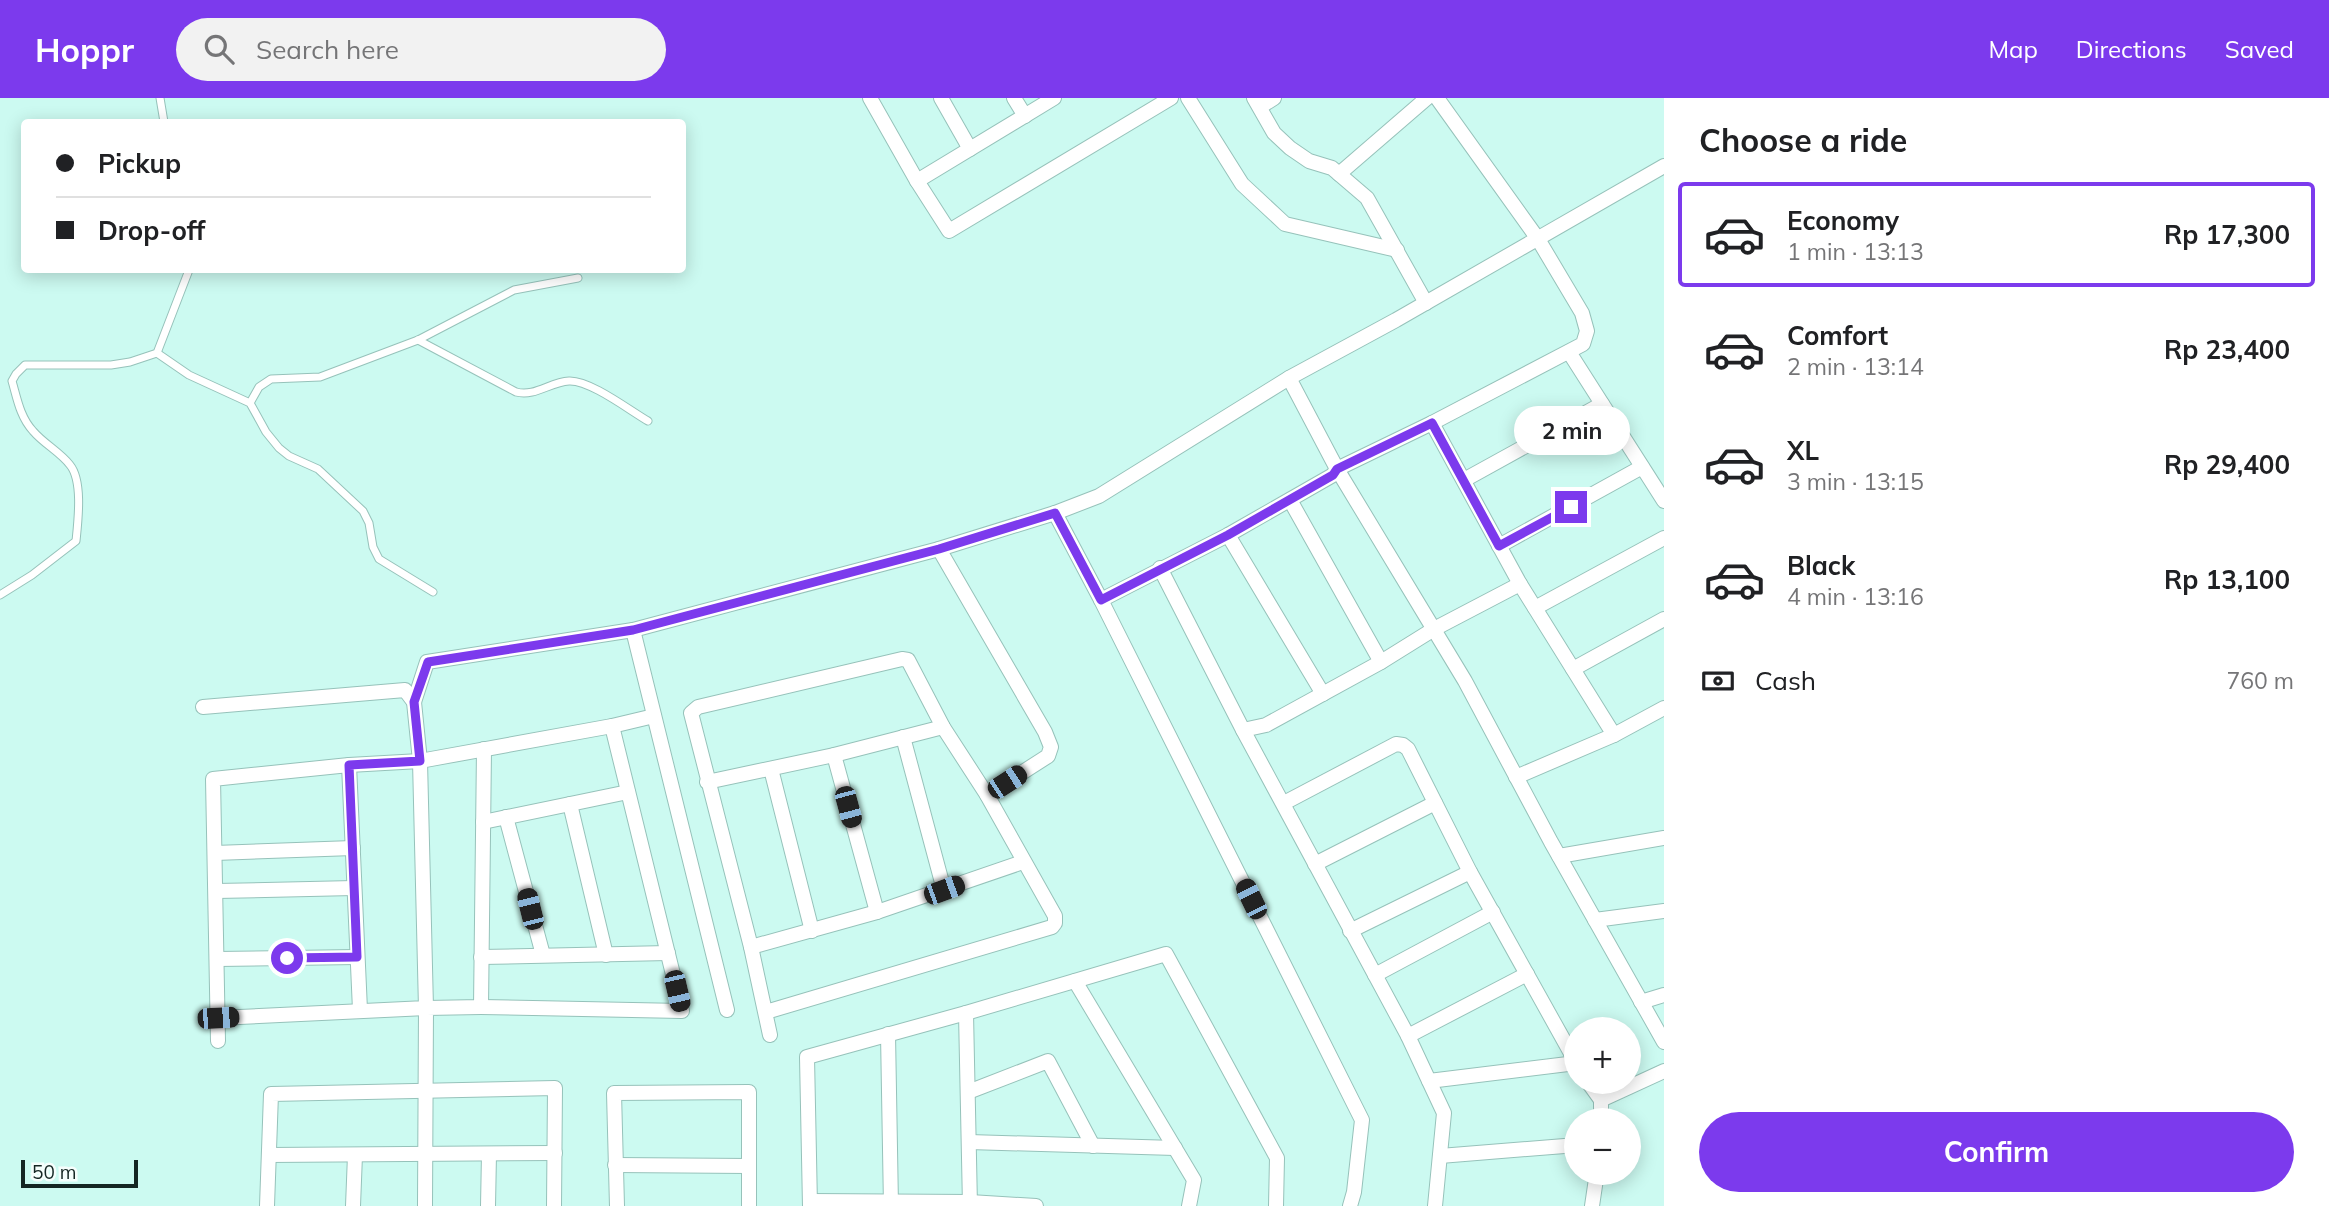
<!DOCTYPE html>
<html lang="en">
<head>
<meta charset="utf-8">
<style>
	:root { --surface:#fff; --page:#f2f2f2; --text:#202124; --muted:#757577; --line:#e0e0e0; --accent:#7c3aed }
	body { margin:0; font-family:Mulish,sans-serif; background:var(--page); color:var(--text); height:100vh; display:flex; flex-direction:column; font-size:26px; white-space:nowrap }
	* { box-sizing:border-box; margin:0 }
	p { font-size:23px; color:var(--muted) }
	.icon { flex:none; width:38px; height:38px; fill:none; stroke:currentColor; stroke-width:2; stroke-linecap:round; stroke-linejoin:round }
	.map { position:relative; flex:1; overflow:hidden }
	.panel { display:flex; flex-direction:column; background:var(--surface); width:665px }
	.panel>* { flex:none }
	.top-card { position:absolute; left:21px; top:21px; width:665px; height:154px; border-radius:7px; box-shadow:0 4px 18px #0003; display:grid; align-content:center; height:154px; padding:0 35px; background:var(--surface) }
	.tools { position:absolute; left:1564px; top:919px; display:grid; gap:14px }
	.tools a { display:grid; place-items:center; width:77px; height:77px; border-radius:50%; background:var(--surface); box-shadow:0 4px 18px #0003; font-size:35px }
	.scale { position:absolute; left:21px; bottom:18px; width:117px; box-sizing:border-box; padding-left:7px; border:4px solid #142623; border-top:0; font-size:19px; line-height:24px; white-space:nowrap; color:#142623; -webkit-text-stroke:5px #f5fefc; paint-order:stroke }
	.end { position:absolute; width:32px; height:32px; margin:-16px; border:9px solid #7c3aed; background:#fff; box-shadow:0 0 0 4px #fff }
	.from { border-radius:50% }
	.bubble { position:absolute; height:49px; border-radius:24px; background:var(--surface); box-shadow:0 4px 18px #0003; font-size:23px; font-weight:700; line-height:49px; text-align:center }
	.car { position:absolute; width:21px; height:42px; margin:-21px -10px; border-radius:9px; box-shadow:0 0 5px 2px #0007; background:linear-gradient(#222 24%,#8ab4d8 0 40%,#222 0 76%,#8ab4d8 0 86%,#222 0) }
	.top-card b { display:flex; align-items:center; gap:24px; height:66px; font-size:26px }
	.top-card b+b { border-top:2px solid var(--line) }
	.top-card i { width:18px; height:18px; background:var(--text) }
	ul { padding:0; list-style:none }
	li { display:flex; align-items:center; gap:21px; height:105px; margin:0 14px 10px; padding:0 21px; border:4px solid transparent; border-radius:7px }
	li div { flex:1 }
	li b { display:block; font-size:26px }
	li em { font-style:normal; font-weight:700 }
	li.active { border-color:var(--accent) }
	li>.icon { width:63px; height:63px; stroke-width:1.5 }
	h2 { padding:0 35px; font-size:32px; line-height:84px }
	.pay { display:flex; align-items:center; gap:18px; height:77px; padding:0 35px; font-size:26px }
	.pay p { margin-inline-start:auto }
	.primary-button { display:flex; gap:14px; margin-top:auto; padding:14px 35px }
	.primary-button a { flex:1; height:80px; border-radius:42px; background:var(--accent); color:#fff; font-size:28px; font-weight:700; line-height:80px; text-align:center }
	header { display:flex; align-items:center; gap:42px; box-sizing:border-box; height:98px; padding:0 35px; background:var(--accent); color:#fff }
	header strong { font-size:33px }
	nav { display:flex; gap:38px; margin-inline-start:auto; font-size:24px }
	.search { width:490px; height:63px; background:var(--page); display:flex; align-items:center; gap:18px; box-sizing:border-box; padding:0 24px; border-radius:38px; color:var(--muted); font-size:26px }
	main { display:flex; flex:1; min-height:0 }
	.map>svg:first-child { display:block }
</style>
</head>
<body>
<header>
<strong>Hoppr</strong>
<div class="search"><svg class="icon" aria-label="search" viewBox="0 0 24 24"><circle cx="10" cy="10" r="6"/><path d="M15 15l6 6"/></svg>Search here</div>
<nav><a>Map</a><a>Directions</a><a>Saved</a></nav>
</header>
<main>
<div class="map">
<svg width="1664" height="1108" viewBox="0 0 1664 1108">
	<rect width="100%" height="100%" fill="#ccfaf1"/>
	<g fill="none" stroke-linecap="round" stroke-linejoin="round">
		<g stroke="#96c2ba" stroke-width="9">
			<g id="lane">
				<polyline points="160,0 164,24"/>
				<path d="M418,242L516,294C535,299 550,284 569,283C590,282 629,312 648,323"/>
				<polyline points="157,255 189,277 250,305 266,334 279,350 289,358 318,371 363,413 369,425 373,449 379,461 433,494"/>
				<polyline points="250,305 259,289 271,281 320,279 418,242 514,192 578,180"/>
				<path d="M0,497L32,477L76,443C78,423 83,383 70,367C60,354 44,346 33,333C20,319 17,300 12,283L16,276L25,267H111L130,264L157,255L189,172"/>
			</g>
		</g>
		<g stroke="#96c2ba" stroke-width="16">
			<g id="street">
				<polyline points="870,0 917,83 949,133 1171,0"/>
				<polyline points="941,0 970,51"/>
				<polyline points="1014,0 1025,18"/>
				<polyline points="1188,0 1242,86 1285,126 1397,152"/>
				<polyline points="1254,0 1274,35 1290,50 1309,63 1332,70 1367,100 1426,205"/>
				<polyline points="1260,9 1274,0"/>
				<polyline points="1339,76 1427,0"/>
				<polyline points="917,83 1054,0"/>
				<polyline points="1569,254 1664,403"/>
				<polyline points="1289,280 1337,371 1465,583 1551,744 1664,944"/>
				<polyline points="1432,325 1520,486 1614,637"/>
				<polyline points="1464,382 1602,306"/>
				<polyline points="1290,402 1381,564"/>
				<polyline points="1055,415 1101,502 1228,437 1333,377 1337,371 1432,325 1583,246 1587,233 1582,215 1538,141 1437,0"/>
				<polyline points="1228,437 1323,596"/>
				<polyline points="1499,448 1642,369"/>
				<polyline points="939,451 1045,634 1051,649 1048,658 987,697"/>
				<polyline points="1160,470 1243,632 1408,938 1444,1015 1435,1108"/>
				<polyline points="1101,502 1362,1022 1354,1094 1350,1108"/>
				<polyline points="1535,510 1664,440"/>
				<polyline points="633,532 727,912"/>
				<polyline points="1573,571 1664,521"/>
				<polyline points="414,604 427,564 633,532 939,451 1055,415 1099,398 1289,280 1396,222 1664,68"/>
				<polyline points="203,609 405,592 414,604 420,663 349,667 213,681 218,943"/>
				<polyline points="1243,632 1266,627 1381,564 1434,531 1520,486"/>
				<polyline points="903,639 944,792"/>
				<polyline points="834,657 877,814"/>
				<polyline points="349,667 360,912"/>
				<polyline points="771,671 812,833"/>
				<polyline points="1516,679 1614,637 1664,610"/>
				<polyline points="707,684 834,657 943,629"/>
				<polyline points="1284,705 1396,646 1403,647 1408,651 1470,774 1577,966"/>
				<polyline points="570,706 606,857"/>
				<polyline points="506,719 543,857"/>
				<polyline points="483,724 628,694"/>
				<polyline points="215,755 353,750"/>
				<polyline points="1559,758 1664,740"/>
				<polyline points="1315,766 1435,705"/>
				<polyline points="216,793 354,790"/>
				<polyline points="1595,822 1664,813"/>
				<polyline points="1350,833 1470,774"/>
				<polyline points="751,849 877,814 1023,764"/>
				<polyline points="481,859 668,855"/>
				<polyline points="217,861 357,859"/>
				<polyline points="1375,877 1493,814"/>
				<polyline points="1075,883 1194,1082 1189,1108"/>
				<polyline points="1641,904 1664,897"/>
				<polyline points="481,909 682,913 612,628"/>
				<polyline points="766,914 1052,829 1055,825 1055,818 987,697 943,629 908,562 902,561 698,609 691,615 751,849 770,937"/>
				<polyline points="966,915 970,1108"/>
				<polyline points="218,920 426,910 420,663 612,628 654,618"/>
				<polyline points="888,936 891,1108"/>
				<polyline points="1408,938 1527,876"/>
				<polyline points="1429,983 1576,965"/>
				<polyline points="1588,984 1601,1002 1601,1022"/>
				<polyline points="968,994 1048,963 1093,1048"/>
				<polyline points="1601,1002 1664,973"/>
				<polyline points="969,1044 1175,1050"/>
				<polyline points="269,1057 555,1055"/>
				<polyline points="1440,1058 1577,1047"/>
				<polyline points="615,1067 749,1068"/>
				<polyline points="810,1103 970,1104 1036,1108"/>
				<polyline points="267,1108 271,996 555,990 554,1108"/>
				<polyline points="353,1108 355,1057"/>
				<polyline points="425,1108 426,910 481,909 484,651"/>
				<polyline points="488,1108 489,1056"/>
				<polyline points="617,1108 614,995 749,994 749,1108"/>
				<polyline points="810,1108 807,959 966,915 1166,856 1277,1060 1276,1108"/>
				<polyline points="1592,1108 1597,1074"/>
			</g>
		</g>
		<use href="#lane" stroke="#fff" stroke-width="7"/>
		<use href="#street" stroke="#fff" stroke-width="14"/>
	</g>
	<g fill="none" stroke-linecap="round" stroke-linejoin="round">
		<polyline stroke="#7c3aed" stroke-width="9" points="287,860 357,859 349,667 420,663 414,604 428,564 633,532 939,451 1055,415 1101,502 1228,437 1333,377 1337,371 1432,325 1499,448 1571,409"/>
	</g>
</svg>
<div class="tools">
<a>+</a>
<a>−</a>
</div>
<div class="scale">50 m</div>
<i class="end from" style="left:287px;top:860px"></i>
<i class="end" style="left:1571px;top:409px"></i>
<div class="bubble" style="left:1514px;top:308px;width:116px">2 min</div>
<i class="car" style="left:1007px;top:684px;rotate:57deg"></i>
<i class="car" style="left:848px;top:709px;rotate:165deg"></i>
<i class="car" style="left:944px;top:792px;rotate:70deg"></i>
<i class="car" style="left:1251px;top:801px;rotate:334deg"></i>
<i class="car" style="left:530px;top:811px;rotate:346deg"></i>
<i class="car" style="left:677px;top:893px;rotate:167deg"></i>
<i class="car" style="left:218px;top:920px;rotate:87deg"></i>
<div class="top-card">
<b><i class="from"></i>Pickup</b>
<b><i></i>Drop-off</b>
</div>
</div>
<section class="panel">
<h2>Choose a ride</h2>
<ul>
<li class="active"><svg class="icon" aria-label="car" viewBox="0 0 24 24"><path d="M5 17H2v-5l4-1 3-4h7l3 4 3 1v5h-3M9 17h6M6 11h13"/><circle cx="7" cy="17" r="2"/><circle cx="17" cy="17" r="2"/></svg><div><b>Economy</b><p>1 min · 13:13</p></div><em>Rp 17,300</em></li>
<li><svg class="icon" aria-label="car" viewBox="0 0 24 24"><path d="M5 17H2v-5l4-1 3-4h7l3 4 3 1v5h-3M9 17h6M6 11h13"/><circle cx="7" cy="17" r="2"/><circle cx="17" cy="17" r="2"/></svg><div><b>Comfort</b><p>2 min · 13:14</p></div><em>Rp 23,400</em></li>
<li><svg class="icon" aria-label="car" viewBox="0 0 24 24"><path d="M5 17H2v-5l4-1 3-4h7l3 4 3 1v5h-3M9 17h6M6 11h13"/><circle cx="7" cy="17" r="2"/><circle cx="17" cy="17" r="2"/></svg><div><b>XL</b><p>3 min · 13:15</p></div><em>Rp 29,400</em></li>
<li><svg class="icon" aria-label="car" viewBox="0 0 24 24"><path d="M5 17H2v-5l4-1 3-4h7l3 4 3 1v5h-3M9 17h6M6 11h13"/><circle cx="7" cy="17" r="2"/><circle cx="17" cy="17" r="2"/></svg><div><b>Black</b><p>4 min · 13:16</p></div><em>Rp 13,100</em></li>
</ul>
<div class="pay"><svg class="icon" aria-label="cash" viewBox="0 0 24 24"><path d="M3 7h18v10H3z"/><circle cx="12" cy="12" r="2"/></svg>Cash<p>760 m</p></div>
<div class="primary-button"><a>Confirm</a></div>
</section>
</main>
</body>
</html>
